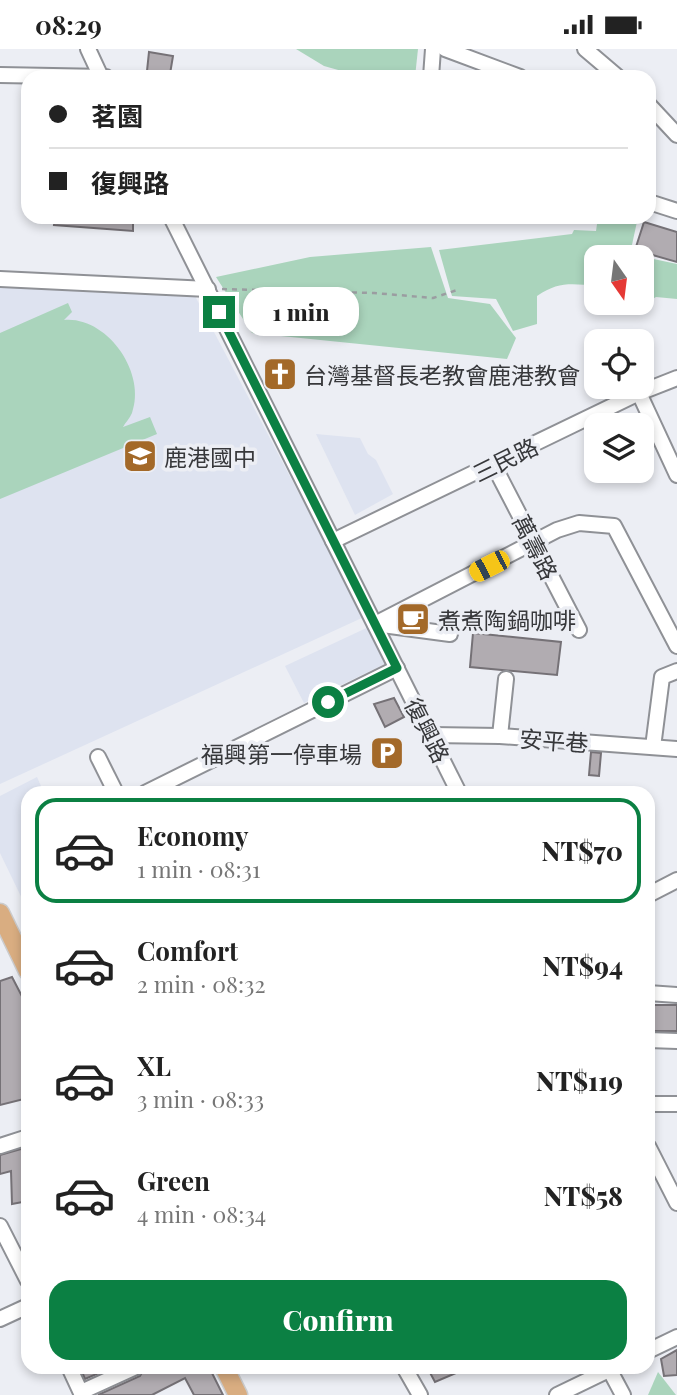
<!DOCTYPE html>
<html lang="en">
<head>
<meta charset="utf-8">
<style>
	:root { --surface:#fff; --page:#f2f2f2; --text:#222; --muted:#767676; --line:#e0e0e0; --accent:#0b8043 }
	body { margin:0; font-family:"Playfair Display","Noto Sans TC",serif; background:var(--page); color:var(--text); height:100vh; display:flex; flex-direction:column; font-size:26px; white-space:nowrap }
	* { box-sizing:border-box; margin:0 }
	p { font-size:23px; color:var(--muted) }
	.icon { flex:none; width:38px; height:38px; fill:none; stroke:currentColor; stroke-width:2; stroke-linecap:round; stroke-linejoin:round }
	.map { position:relative; flex:1; overflow:hidden }
	.drawer { position:absolute; left:21px; top:737px; width:634px; height:588px; display:flex; flex-direction:column; background:var(--surface); border-radius:21px; box-shadow:0 4px 10px #0003 }
	.drawer>* { flex:none }
	.hud { position:absolute; left:21px; top:21px; width:635px; height:154px; border-radius:21px; box-shadow:0 4px 10px #0003; display:grid; align-content:center; height:154px; padding:0 28px; background:var(--surface) }
	.needle { width:46px; rotate:166deg }
	.fabs { position:absolute; left:584px; top:196px; display:grid; gap:14px }
	.fabs a { display:grid; place-items:center; width:70px; height:70px; border-radius:14px; background:var(--surface); box-shadow:0 4px 10px #0003; font-size:35px }
	.end { position:absolute; width:32px; height:32px; margin:-16px; border:9px solid #0b8043; background:#fff; box-shadow:0 0 0 4px #fff }
	.from { border-radius:50% }
	.bubble { position:absolute; height:49px; border-radius:21px; background:var(--surface); box-shadow:0 4px 10px #0003; font-size:23px; font-weight:800; line-height:49px; text-align:center }
	.car { position:absolute; width:21px; height:42px; margin:-21px -10px; border-radius:9px; box-shadow:0 0 5px 2px #0007; background:linear-gradient(#f5c518 24%,#345 0 40%,#f5c518 0 76%,#345 0 86%,#f5c518 0) }
	.hud b { display:flex; align-items:center; gap:24px; height:66px; font-size:26px }
	.hud b+b { border-top:2px solid var(--line) }
	.hud i { width:18px; height:18px; background:var(--text) }
	ul { padding:12px 0 0; list-style:none }
	li { display:flex; align-items:center; gap:21px; height:105px; margin:0 14px 10px; padding:0 14px; border:4px solid transparent; border-radius:21px }
	li div { flex:1 }
	li b { display:block; font-size:26px }
	li em { font-style:normal; font-weight:800 }
	li.current { border-color:var(--accent) }
	li>.icon { width:63px; height:63px; stroke-width:1.5 }
	.action { display:flex; gap:14px; margin-top:auto; padding:14px 28px }
	.action a { flex:1; height:80px; border-radius:21px; background:var(--accent); color:#fff; font-size:28px; font-weight:800; line-height:80px; text-align:center }
	.status { display:flex; justify-content:space-between; align-items:center; height:49px; padding:0 35px; background:var(--surface); direction:ltr }
	.status svg { height:19px; fill:currentColor }
	.map>svg:first-child { display:block }
</style>
</head>
<body>
<div class="status"><b>08:29</b><svg viewBox="0 0 49 12"><path d="M0 12V9h3v3zM5 12V6h3v6zM10 12V3h3v9zM15 12V0h3v12zM26 1h20v11H26zM47 4h2v5h-2z"/></svg></div>
<div class="map">
<svg width="677" height="1346" viewBox="0 0 677 1346">
	<rect width="100%" height="100%" fill="#eceef4"/>
	<g fill="#dee3f0">
		<polygon points="0,237 195,247 364,568 0,735"/>
		<polygon points="316,385 360,389 368,405 376,411 393,445 355,466"/>
		<polygon points="375,575 387,614 304,654 285,617"/>
		<polygon points="37,728 44,744 28,744 28,862 0,804 0,747"/>
	</g>
	<g fill="#aad4bc">
		<polygon points="296,0 418,0 415,28 363,28 324,17"/>
		<path d="M598,168H638L630,205L677,215V250L656,248L649,252L642,249V208H597V237C572,235 559,232 537,247V275L513,282L496,250L452,247L439,201L572,185L574,181L596,182Z"/>
		<polygon points="431,198 448,249 490,255 516,289 507,310 252,284 216,228 310,208"/>
		<path d="M68,254L72,263L64,271C107,267 147,324 132,364C130,369 125,374 123,378L150,368L157,385L0,450V284Z"/>
		<polygon points="658,1323 676,1346 648,1346"/>
	</g>
	<g fill="#b1acb1" stroke="#757176" stroke-width="2">
		<polygon points="149,3 173,7 170,25 147,22"/>
		<polygon points="55,168 133,168 133,182 54,176"/>
		<polygon points="644,173 677,183 677,213 635,201"/>
		<polygon points="473,584 561,593 557,626 470,618"/>
		<polygon points="394,649 404,668 385,678 374,655"/>
		<polygon points="591,703 601,704 599,727 589,726"/>
		<polygon points="12,928 28,959 28,1049 0,1056 0,932"/>
		<rect x="654" y="956" width="23" height="26"/>
		<polygon points="28,1098 28,1152 12,1155 11,1122 0,1125 0,1106"/>
		<polygon points="677,1301 677,1326 664,1327 661,1310"/>
		<polygon points="80,1318 113,1318 85,1330"/>
		<polygon points="145,1318 209,1318 223,1346 194,1346 185,1329 152,1346 98,1346 140,1327"/>
		<polygon points="427,1318 470,1318 435,1333"/>
	</g>
	<g fill="none" stroke-linecap="round" stroke-linejoin="round">
		<g stroke="#8f9196" stroke-width="18">
			<g id="minor">
				<polyline points="88,0 101,28"/>
				<polyline points="445,0 520,28"/>
				<polyline points="585,0 618,28"/>
				<polyline points="0,26 106,28"/>
				<polyline points="431,28 433,0"/>
				<polyline points="649,56 677,86"/>
				<polyline points="649,153 677,162"/>
				<polyline points="171,168 459,744"/>
				<polyline points="0,230 208,240"/>
				<polyline points="639,344 677,426"/>
				<polyline points="493,415 579,581"/>
				<polyline points="333,492 639,344 677,329"/>
				<polyline points="375,575 557,481 579,474 614,477 677,597"/>
				<polyline points="375,575 450,585"/>
				<polyline points="431,686 500,687 677,700"/>
				<polyline points="500,687 506,630"/>
				<polyline points="653,698 662,628 677,622"/>
				<polyline points="98,708 116,744"/>
				<polyline points="145,744 397,619"/>
				<polyline points="648,846 677,831"/>
				<polyline points="648,944 677,946"/>
				<polyline points="648,991 677,992"/>
				<polyline points="648,1055 677,1055"/>
				<polyline points="0,1097 28,1088"/>
				<polyline points="648,1097 677,1154"/>
				<polyline points="0,1177 28,1232"/>
				<polyline points="0,1270 28,1257"/>
				<polyline points="648,1302 677,1288"/>
				<polyline points="69,1318 82,1346"/>
				<polyline points="404,1318 420,1346"/>
				<polyline points="608,1318 623,1346"/>
				<polyline points="81,1343 136,1318"/>
				<polyline points="557,1346 615,1318"/>
			</g>
		</g>
		<g stroke="#cbcbcc" stroke-width="21">
			<g id="major">
				<polyline points="0,864 28,922"/>
				<polyline points="224,1318 238,1346"/>
			</g>
		</g>
		<polyline stroke="#9b9da1" stroke-width="2.5" stroke-dasharray="5 5" stroke-linecap="butt" points="222,240 374,244 433,249 457,241"/>
		<use href="#minor" stroke="#fff" stroke-width="14"/>
		<use href="#major" stroke="#d9ad81" stroke-width="18"/>
	</g>
	<g fill="none" stroke-linecap="round" stroke-linejoin="round">
		<polyline stroke="#0b8043" stroke-width="9" points="219,263 397,619 328,653"/>
	</g>
	<defs>
		<g id="church-square" transform="scale(1.75)"><rect x="-9" y="-9" width="18" height="18" rx="4" fill="#a36929" stroke="#eceef4"/><path d="M-1.2-6h2.4v3.5h3.3v2.4h-3.3V6h-2.4V-.1h-3.3v-2.4h3.3Z" fill="#fff"/></g>
		<g id="school-square" transform="scale(1.75)"><rect x="-9" y="-9" width="18" height="18" rx="4" fill="#a36929" stroke="#eceef4"/><path d="M0-5L7-2L0 1L-7-2ZM-4 1L0 2.5L4 1V4Q0 6-4 4Z" fill="#fff"/></g>
		<g id="cafe-square" transform="scale(1.75)"><rect x="-9" y="-9" width="18" height="18" rx="4" fill="#a36929" stroke="#eceef4"/><path d="M-5.5-4.5H6V0H3Q3 3.5 0 3.5H-2.5Q-5.5 3.5-5.5 0ZM3-3.2v2h1.7v-2ZM-6 4.5H4V6H-6Z" fill="#fff"/></g>
		<g id="parking-square" transform="scale(1.75)"><rect x="-9" y="-9" width="18" height="18" rx="4" fill="#a36929" stroke="#eceef4"/><path d="M-3.5-5.5H1a3.5 3.5 0 0 1 0 7H-1V5.5H-3.5ZM-1-3.4V-.6H.8a1.4 1.4 0 0 0 0-2.8Z" fill="#fff"/></g>
	</defs>
	<g fill-rule="evenodd">
		<use href="#church-square" x="280" y="325"/>
		<use href="#school-square" x="140" y="407"/>
		<use href="#cafe-square" x="413" y="570"/>
		<use href="#parking-square" x="387" y="704"/>
	</g>
	<g text-anchor="middle" dominant-baseline="central" stroke-width="7" stroke-linejoin="round" paint-order="stroke">
		<g font-size="23" fill="#37383b" stroke="#eceef4" text-anchor="start">
			<text x="304" y="325">台灣基督長老教會鹿港教會</text>
			<text x="164" y="407">鹿港國中</text>
			<text x="438" y="570">煮煮陶鍋咖啡</text>
			<text x="362" y="704" text-anchor="end">福興第一停車場</text>
		</g>
		<g font-size="23" fill="#37383b" stroke="#eceef4">
			<text transform="translate(505 410) rotate(-26)">三民路</text>
			<text transform="translate(536 498) rotate(63)">萬壽路</text>
			<text transform="translate(428 681) rotate(63)">復興路</text>
			<text transform="translate(554 691) rotate(4)">安平巷</text>
		</g>
	</g>
</svg>
<div class="fabs">
<a><svg class="needle" viewBox="-14 -14 28 28"><path d="M0-13l5 13h-10z" fill="#e53935"/><path d="M0 13l5-13h-10z" fill="#767676"/></svg></a>
<a><svg class="icon" aria-label="locate" viewBox="0 0 24 24"><circle cx="12" cy="12" r="6"/><path d="M12 2v4M12 18v4M2 12h4M18 12h4"/></svg></a>
<a><svg class="icon" aria-label="layers" viewBox="0 0 24 24"><path d="M12 4l9 5-9 5-9-5zM3 14l9 5 9-5"/></svg></a>
</div>
<i class="end from" style="left:328px;top:653px"></i>
<i class="end" style="left:219px;top:263px"></i>
<div class="bubble" style="left:243px;top:238px;width:116px">1 min</div>
<i class="car" style="left:489px;top:517px;rotate:243deg"></i>
<div class="hud">
<b><i class="from"></i>茗園</b>
<b><i></i>復興路</b>
</div>
<section class="drawer">
<ul>
<li class="current"><svg class="icon" aria-label="car" viewBox="0 0 24 24"><path d="M5 17H2v-5l4-1 3-4h7l3 4 3 1v5h-3M9 17h6M6 11h13"/><circle cx="7" cy="17" r="2"/><circle cx="17" cy="17" r="2"/></svg><div><b>Economy</b><p>1 min · 08:31</p></div><em>NT$70</em></li>
<li><svg class="icon" aria-label="car" viewBox="0 0 24 24"><path d="M5 17H2v-5l4-1 3-4h7l3 4 3 1v5h-3M9 17h6M6 11h13"/><circle cx="7" cy="17" r="2"/><circle cx="17" cy="17" r="2"/></svg><div><b>Comfort</b><p>2 min · 08:32</p></div><em>NT$94</em></li>
<li><svg class="icon" aria-label="car" viewBox="0 0 24 24"><path d="M5 17H2v-5l4-1 3-4h7l3 4 3 1v5h-3M9 17h6M6 11h13"/><circle cx="7" cy="17" r="2"/><circle cx="17" cy="17" r="2"/></svg><div><b>XL</b><p>3 min · 08:33</p></div><em>NT$119</em></li>
<li><svg class="icon" aria-label="car" viewBox="0 0 24 24"><path d="M5 17H2v-5l4-1 3-4h7l3 4 3 1v5h-3M9 17h6M6 11h13"/><circle cx="7" cy="17" r="2"/><circle cx="17" cy="17" r="2"/></svg><div><b>Green</b><p>4 min · 08:34</p></div><em>NT$58</em></li>
</ul>
<div class="action"><a>Confirm</a></div>
</section>
</div>
</body>
</html>
